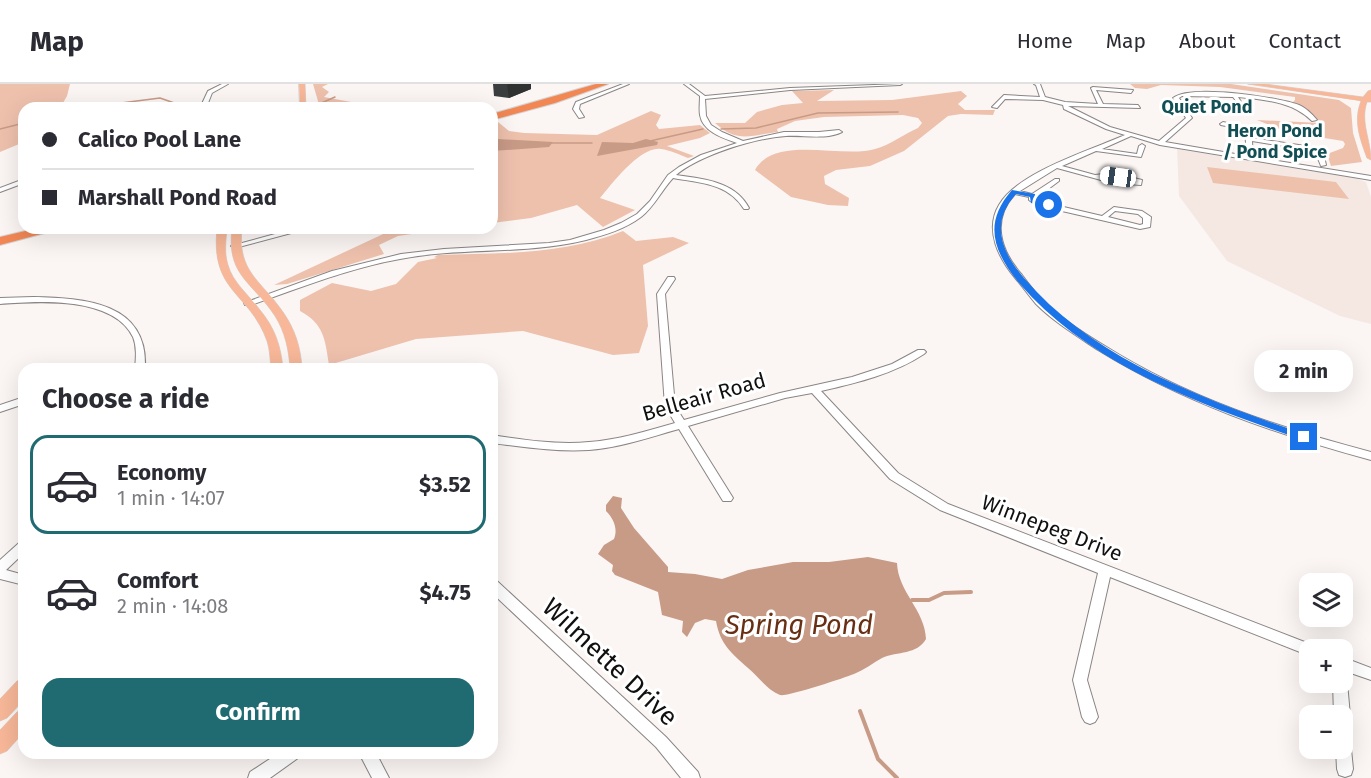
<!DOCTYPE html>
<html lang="en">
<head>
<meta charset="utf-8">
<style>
	:root { --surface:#fff; --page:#f7f7f7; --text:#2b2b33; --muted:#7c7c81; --line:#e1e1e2; --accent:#206b72 }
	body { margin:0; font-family:"Fira Sans",sans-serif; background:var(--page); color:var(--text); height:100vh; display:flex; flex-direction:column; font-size:22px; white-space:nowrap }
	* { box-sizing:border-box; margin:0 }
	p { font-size:20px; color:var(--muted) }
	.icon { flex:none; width:33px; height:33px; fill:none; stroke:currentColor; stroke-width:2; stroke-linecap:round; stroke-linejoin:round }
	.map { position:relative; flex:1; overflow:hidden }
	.details { position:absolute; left:18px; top:279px; width:480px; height:396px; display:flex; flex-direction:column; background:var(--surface); border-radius:18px; box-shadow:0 6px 24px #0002 }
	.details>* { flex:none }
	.guide { position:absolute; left:18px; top:18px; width:480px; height:132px; border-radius:18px; box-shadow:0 6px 24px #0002; display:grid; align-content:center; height:132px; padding:0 24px; background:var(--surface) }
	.controls { position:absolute; left:1299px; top:489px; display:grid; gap:12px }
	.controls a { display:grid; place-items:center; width:54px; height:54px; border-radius:12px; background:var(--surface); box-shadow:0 6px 24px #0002; font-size:30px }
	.end { position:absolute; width:27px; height:27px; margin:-14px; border:8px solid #1a73e8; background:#fff; box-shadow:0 0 0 3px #fff }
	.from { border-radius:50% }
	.bubble { position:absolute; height:42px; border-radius:18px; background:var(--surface); box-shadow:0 6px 24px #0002; font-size:20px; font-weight:700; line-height:42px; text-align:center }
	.car { position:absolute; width:18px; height:36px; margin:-18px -9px; border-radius:8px; box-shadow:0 0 4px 2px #0007; background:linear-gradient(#fff 24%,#345 0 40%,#fff 0 76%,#345 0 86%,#fff 0) }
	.guide b { display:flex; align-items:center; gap:21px; height:57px; font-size:22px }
	.guide b+b { border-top:2px solid var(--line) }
	.guide i { width:15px; height:15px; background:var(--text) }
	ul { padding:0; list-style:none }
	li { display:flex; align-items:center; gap:18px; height:99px; margin:0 12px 9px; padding:0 12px; border:3px solid transparent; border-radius:18px }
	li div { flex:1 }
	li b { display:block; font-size:22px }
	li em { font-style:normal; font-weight:700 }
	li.selected { border-color:var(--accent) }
	li>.icon { width:54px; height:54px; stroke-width:1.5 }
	h2 { padding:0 24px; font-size:27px; line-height:72px }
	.cta { display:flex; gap:12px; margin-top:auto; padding:12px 24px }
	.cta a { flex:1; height:69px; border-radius:18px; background:var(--accent); color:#fff; font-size:24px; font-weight:700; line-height:69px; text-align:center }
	header { display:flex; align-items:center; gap:36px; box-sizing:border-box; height:84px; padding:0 30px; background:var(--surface); border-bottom:2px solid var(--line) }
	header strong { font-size:28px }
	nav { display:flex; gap:33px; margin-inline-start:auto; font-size:21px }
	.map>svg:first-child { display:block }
</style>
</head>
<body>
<header>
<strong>Map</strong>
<nav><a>Home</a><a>Map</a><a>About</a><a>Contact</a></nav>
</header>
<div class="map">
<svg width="1371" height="694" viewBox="0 0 1371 694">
	<rect width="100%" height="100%" fill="#fbf6f4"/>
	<polygon fill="#f5e8e3" points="1177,65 1355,94 1366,98 1371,113 1371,240 1340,232 1227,177 1179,112"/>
	<g fill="#eec1ad">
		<polygon points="0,0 70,0 67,12 60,24 24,24 24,58 0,68"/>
		<polygon points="313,0 328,0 322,3 329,8 324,13 384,24 320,24"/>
		<polygon points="1130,0 1231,0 1339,16 1351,24 1353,49 1362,78 1331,82 1327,70 1343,64 1345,60 1343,57 1287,48 1257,36 1321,39 1307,25 1292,19 1295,16 1295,13 1220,3 1161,1 1147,5 1135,4"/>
		<path d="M834,6L817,17L892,16L961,7L967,12L958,20L965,26H995L993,31L961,30L948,32L904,67L870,82L836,86L824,92L825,100L849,114L848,122L828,121L791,113L755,86C775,50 842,75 875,65C890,61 904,50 918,44L922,39L918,34L903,31L824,33L795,37L777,45L778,48C751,51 738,60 715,39H745L757,28L782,21L803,19L792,7Z"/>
		<path d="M651,27L661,31L656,41L659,45L700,41L710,49L700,54L667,62L694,72L688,74C680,71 670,66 661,65C640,62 612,100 600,114L635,126L603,143L577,121L531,134L492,139V40L498,38L509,47L524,49L597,51Z"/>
		<polygon points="1207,83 1336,98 1349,115 1213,99"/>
		<polygon points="396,144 454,144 398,152 379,161 384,170 287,200 274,201"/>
		<path d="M623,147L636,157L673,153L689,159L643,181L648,242L639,269L613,271L523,247L416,255L329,281C325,255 324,240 300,227V216L332,199L371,207L396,200L418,178L437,174L434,173L438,171C501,169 564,171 623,147Z"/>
	</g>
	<g fill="#c89b87">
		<polygon points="498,55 553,58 549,63 492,67 492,57"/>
		<polygon points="646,55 658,58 657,61 597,72 602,58 633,59"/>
		<path d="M613,412L622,414L621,424L634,444L668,483V488L695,490L722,495L748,486L793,478H829L868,473L897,479C898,508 925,526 926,555C917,571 898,567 882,574C873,579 864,586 854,590C844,594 787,613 780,611C767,606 759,593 748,584C731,569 720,560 716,537L705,535L695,539L687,553L682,548L683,537L662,531L658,508L615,491L612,487L613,481L598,470L604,461L614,455C618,445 614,435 606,427V421Z"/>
	</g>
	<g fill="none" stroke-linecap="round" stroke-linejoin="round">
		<g stroke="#c89b87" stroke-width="1.5">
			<polyline points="211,20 215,20 216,24"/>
			<polyline points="82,24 160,14 180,21 199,20"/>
			<polyline points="317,24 317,21 335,13"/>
			<polyline points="0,45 24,39"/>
			<polyline points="721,45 756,44 818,29 898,28"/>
			<polyline points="650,57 703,45"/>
			<polyline points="549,59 592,59"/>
		</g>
		<g stroke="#c89b87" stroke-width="4">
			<polyline points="912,516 929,516 944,509 971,508"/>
			<polyline points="860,627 878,675 897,694"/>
		</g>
		<g stroke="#8a8584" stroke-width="2">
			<g id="minor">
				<polygon points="222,0 228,0 212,9 206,24 200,24 208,7"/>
				<polygon points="623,0 629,0 580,20 579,25 584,33 579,34 573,25 576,18"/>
				<path d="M684,0H689L705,12L790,4L902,0L900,1L790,6L705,15L706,32L711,41L722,48L743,57L784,48H819L839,46L842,48C826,56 804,51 786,52C755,54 700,71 676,91C703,95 735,97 749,124L748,125H744C728,99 700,99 673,94C661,107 654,123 641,133C625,145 605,151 586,156C525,171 462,163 400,175C349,184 300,204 251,221H245L244,219L332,187L401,170L444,165L549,159L570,156L604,146L621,139L637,130L650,117L668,91L679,83L701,71L737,59C723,54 703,48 700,31C699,25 700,18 700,12Z"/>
				<path d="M1034,0H1040L1045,13L1065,18L1098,20L1091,4L1093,3L1133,6L1131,9L1096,6L1103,20L1138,21L1140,24L1068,22L1110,43L1159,57L1186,34L1173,14C1191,0 1277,13 1299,21C1306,24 1312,30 1317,36L1312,37C1292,17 1265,16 1238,13L1245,24L1223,25L1221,22L1239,21L1233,13L1182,12L1179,14L1192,34L1165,58L1247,72L1245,46L1221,41L1220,40L1223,38L1250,44L1251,54L1319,64L1323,68L1326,81L1321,82L1315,67L1252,57L1253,73L1371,92V96L1160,61L1131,52L1102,65L1137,70L1139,62L1142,60L1145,62L1141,73L1096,67L1062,82L1095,91L1113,89L1142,96L1141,101L1112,99L1057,84L1020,107L1032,110L1055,95H1059V97L1035,115L1038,117L1102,132L1114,123L1142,127L1151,133L1150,143L1140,145L1036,121L1029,116V113L1015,110C991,136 1000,166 1022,191C1028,199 1035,208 1042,216C1060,234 1083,249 1105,262C1186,313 1279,344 1371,368V376C1276,350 1182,318 1098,266C1077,252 1054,238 1036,220C1029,212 1023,203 1016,195C999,175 984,146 999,121C1018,88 1091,66 1125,51L1106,45L1064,25L1063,21L1043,16L1005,15L997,24L992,23L1004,11L1040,13L1036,1ZM1103,93H1118L1136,98ZM1115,127L1138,130L1143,134V140L1140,141L1108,133Z"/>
				<polygon points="24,95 24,99 0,108 0,104"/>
				<polygon points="297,144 310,144 235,164 231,162"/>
				<path d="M668,193H674L675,195L665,210L675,322L684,336L780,309L852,293L892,280L918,266H924L926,268L924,270C894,290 856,299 821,307L898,389L948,420L1315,562L1317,566H1310V572L1110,493L1087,596L1098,633L1095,638L1090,640L1085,638L1082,633L1073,596L1098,489L940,426L890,395L812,309L785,314L688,342L733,414L731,417H723L679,345C650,353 619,364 589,366C556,368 524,363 492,359V351C524,356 557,361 589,358C618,356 647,347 675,339L665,322L657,210Z"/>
				<path d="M33,213C84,214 149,218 145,285H135C136,274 137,263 133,253C113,212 38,217 0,220V214Z"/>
				<polygon points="24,313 24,320 0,328 0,321"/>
				<polygon points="24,456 24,469 6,486 24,491 24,501 0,495 0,476 20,458"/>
				<polygon points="492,496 497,497 666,653 698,688 700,694 681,694 656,663 492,509"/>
				<polygon points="1342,573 1371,584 1371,596 1342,586"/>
				<polygon points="1342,592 1345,593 1347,598 1350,632 1348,635 1353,685 1351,691 1345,693 1339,691 1337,685 1336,664 1342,664 1342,632 1334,632 1333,598 1342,598"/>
				<polygon points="279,669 300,669 298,674 270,694 248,694 250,688"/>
				<polygon points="359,669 376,669 389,694 372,694"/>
			</g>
		</g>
		<g stroke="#d4d4d4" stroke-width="1">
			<g id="major">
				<polygon points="299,0 305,0 306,24 300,24"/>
				<path d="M1248,0H1265L1363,13L1368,7L1371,6V18H1367C1360,38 1371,56 1371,76L1367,74C1360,55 1353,37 1361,17Z"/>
				<path d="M217,144H227C226,156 224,169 228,181C233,199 249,211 260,226C275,244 281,262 283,285H271C270,276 270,266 267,257C249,207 210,209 217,144Z"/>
				<path d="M232,144H242C237,188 261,196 283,228C295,245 301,264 302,285H290C289,266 285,248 275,232C252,197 226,192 232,144Z"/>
				<polygon points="24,594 24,616 7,634 0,637 0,615 17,597"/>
				<polygon points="24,625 24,648 7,667 0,670 0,646 17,628"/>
			</g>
		</g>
		<g stroke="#d4d4d4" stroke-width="2">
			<g id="highway">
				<polygon points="596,0 608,0 555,19 492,36 492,30"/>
				<polygon points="38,144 58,144 56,146 0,161 0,153"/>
			</g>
		</g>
		<use href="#minor" fill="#fff" fill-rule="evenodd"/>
		<use href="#major" fill="#f7b798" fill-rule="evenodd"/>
		<use href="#highway" fill="#f28754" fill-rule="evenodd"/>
	</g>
	<polygon fill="#3a3e3e" points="493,0 531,0 531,5 509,14 494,12"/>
	<polygon fill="#303232" points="509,0 531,0 531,5 509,14 507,1"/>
	<path fill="#1a73e8" d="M1012,106L1035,110L1036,116L1052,121L1049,123L1031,119L1030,113L1016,110C990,139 1001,167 1024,194C1095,277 1207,316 1307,351V355H1300C1202,321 1089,281 1019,199C993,167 983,139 1012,106Z"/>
	<g text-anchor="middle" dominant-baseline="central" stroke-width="6" stroke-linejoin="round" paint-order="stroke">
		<g font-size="18" font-weight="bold" fill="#124f55" stroke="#fff">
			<text x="1207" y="23">Quiet Pond</text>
			<text x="1275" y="47">Heron Pond<tspan x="1275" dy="21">/ Pond Spice</tspan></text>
		</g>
		<g font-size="21" fill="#11100f" stroke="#fff">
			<text transform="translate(704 313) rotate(-16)">Belleair Road</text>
			<text transform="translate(1052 444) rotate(21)">Winnepeg Drive</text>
		</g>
		<g font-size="26" fill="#11100f" stroke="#fff">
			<text transform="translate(610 578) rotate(43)">Wilmette Drive</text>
		</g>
		<g font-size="27" font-style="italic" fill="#682f12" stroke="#fff">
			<text x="799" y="541">Spring Pond</text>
		</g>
	</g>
</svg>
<div class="controls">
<a><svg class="icon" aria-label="layers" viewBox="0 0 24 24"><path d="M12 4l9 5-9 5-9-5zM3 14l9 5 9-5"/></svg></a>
<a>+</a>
<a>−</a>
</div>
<i class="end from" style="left:1049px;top:121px"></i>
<i class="end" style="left:1304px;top:353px"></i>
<div class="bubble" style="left:1254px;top:266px;width:99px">2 min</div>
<i class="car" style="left:1118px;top:93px;rotate:278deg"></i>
<div class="guide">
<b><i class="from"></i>Calico Pool Lane</b>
<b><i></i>Marshall Pond Road</b>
</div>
<section class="details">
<h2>Choose a ride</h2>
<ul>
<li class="selected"><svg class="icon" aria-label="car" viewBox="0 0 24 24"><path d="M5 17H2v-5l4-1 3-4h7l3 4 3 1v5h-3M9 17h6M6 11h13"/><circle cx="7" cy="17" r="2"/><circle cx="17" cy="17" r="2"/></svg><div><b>Economy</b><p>1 min · 14:07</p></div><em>$3.52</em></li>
<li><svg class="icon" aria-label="car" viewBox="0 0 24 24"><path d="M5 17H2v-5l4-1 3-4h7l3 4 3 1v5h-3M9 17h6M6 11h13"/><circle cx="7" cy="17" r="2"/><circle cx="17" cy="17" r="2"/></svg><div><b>Comfort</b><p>2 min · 14:08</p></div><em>$4.75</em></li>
</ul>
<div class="cta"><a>Confirm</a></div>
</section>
</div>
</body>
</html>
